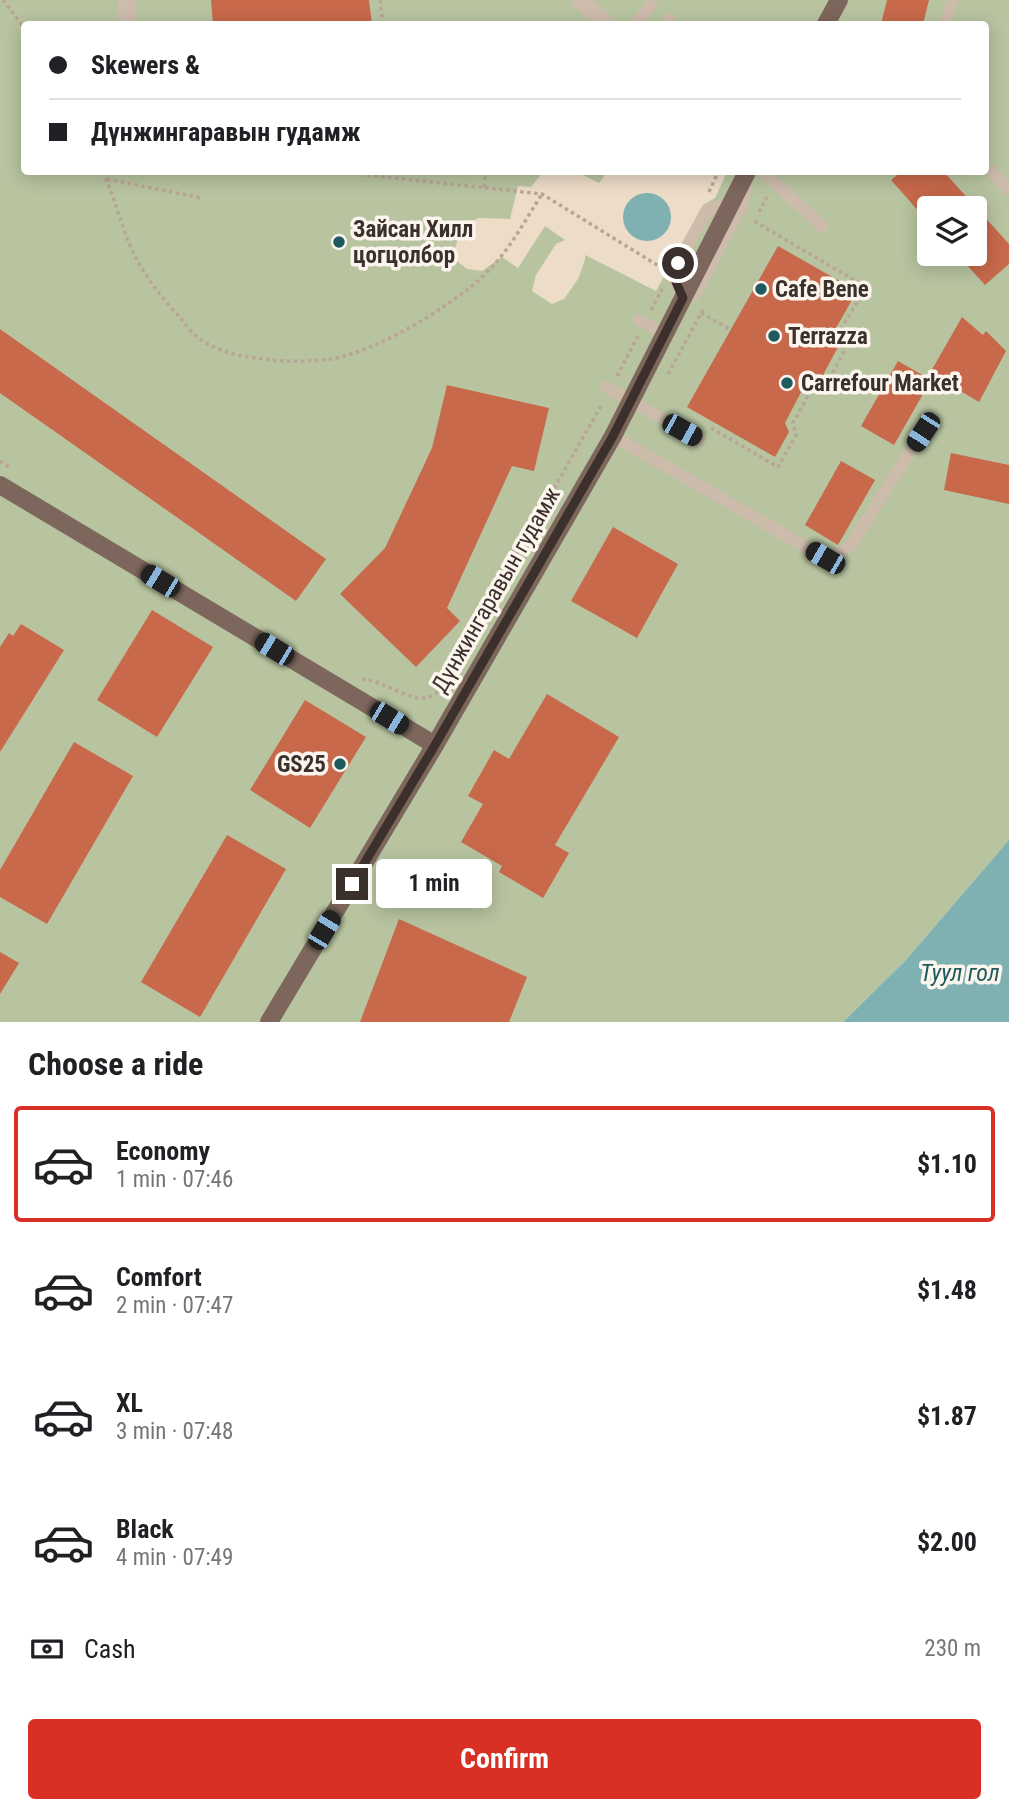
<!DOCTYPE html>
<html lang="en">
<head>
<meta charset="utf-8">
<style>
	:root { --surface:#fff; --page:#f2f2f2; --text:#202124; --muted:#757577; --line:#e0e0e0; --accent:#d93025 }
	body { margin:0; font-family:"Roboto Condensed",sans-serif; background:var(--page); color:var(--text); height:100vh; display:flex; flex-direction:column; font-size:26px; white-space:nowrap }
	* { box-sizing:border-box; margin:0 }
	p { font-size:23px; color:var(--muted) }
	.icon { flex:none; width:38px; height:38px; fill:none; stroke:currentColor; stroke-width:2; stroke-linecap:round; stroke-linejoin:round }
	.map { position:relative; height:1022px; overflow:hidden }
	.side { display:flex; flex-direction:column; background:var(--surface); flex:1 }
	.side>* { flex:none }
	.banner { position:absolute; left:21px; top:21px; width:968px; height:154px; border-radius:7px; box-shadow:0 4px 18px #0003; display:grid; align-content:center; height:154px; padding:0 28px; background:var(--surface) }
	.fabs { position:absolute; left:917px; top:196px; display:grid; gap:14px }
	.fabs a { display:grid; place-items:center; width:70px; height:70px; border-radius:7px; background:var(--surface); box-shadow:0 4px 18px #0003; font-size:35px }
	.end { position:absolute; width:32px; height:32px; margin:-16px; border:9px solid #3b302b; background:#fff; box-shadow:0 0 0 4px #fff }
	.from { border-radius:50% }
	.bubble { position:absolute; height:49px; border-radius:7px; background:var(--surface); box-shadow:0 4px 18px #0003; font-size:23px; font-weight:700; line-height:49px; text-align:center }
	.car { position:absolute; width:21px; height:42px; margin:-21px -10px; border-radius:9px; box-shadow:0 0 5px 2px #0007; background:linear-gradient(#222 24%,#8ab4d8 0 40%,#222 0 76%,#8ab4d8 0 86%,#222 0) }
	.banner b { display:flex; align-items:center; gap:24px; height:66px; font-size:26px }
	.banner b+b { border-top:2px solid var(--line) }
	.banner i { width:18px; height:18px; background:var(--text) }
	ul { padding:0; list-style:none }
	li { display:flex; align-items:center; gap:21px; height:116px; margin:0 14px 10px; padding:0 14px; border:4px solid transparent; border-radius:7px }
	li div { flex:1 }
	li b { display:block; font-size:26px }
	li em { font-style:normal; font-weight:700 }
	li.active { border-color:var(--accent) }
	li>.icon { width:63px; height:63px; stroke-width:1.5 }
	h2 { padding:0 28px; font-size:32px; line-height:84px }
	.pay { display:flex; align-items:center; gap:18px; height:77px; padding:0 28px; font-size:26px }
	.pay p { margin-inline-start:auto }
	.action { display:flex; gap:14px; margin-top:auto; padding:14px 28px }
	.action a { flex:1; height:80px; border-radius:7px; background:var(--accent); color:#fff; font-size:28px; font-weight:700; line-height:80px; text-align:center }
	.map>svg:first-child { display:block }
</style>
</head>
<body>
<div class="map">
<svg width="1009" height="1022" viewBox="0 0 1009 1022">
	<rect width="100%" height="100%" fill="#f4ebe1"/>
	<path fill="#b8c4a0" fill-rule="evenodd" d="M0,0H1009V840L905,961L843,1022H0ZM24,24H985V172H24ZM929,208H975V254H929Z"/>
	<polygon fill="#ecdcc8" points="543,172 577,172 599,183 607,172 727,172 715,198 703,205 656,291 585,255 585,260 578,279 564,299 552,304 532,291 536,275 556,244 565,240 545,226 518,268 502,257 482,271 467,269 457,261 455,248 460,233 466,223 479,218 510,219 518,186 531,187"/>
	<g fill="#7fb0b2">
		<circle cx="647" cy="217" r="24"/>
		<polygon points="1009,840 1009,1022 843,1022 905,961"/>
	</g>
	<g fill="#c8694b">
		<polygon points="211,0 369,0 372,24 213,24"/>
		<polygon points="887,0 929,0 923,24 881,24"/>
		<polygon points="901,172 944,172 1009,244 1009,264 985,285 957,254 975,254 975,208 929,208 929,223 891,180"/>
		<polygon points="778,246 857,291 831,337 838,347 823,375 811,373 785,423 789,432 775,457 687,407"/>
		<polygon points="962,317 983,335 986,331 1006,351 979,402 930,373"/>
		<polygon points="0,329 326,559 296,601 0,393"/>
		<polygon points="898,361 931,380 894,445 861,426"/>
		<polygon points="447,385 549,408 534,471 512,466 447,608 460,621 416,667 340,594 385,548 432,448"/>
		<polygon points="951,453 1009,465 1009,504 944,490"/>
		<polygon points="841,461 875,480 838,545 805,525"/>
		<polygon points="613,527 678,564 637,638 571,601"/>
		<polygon points="152,610 213,647 157,737 97,700"/>
		<polygon points="21,624 64,650 0,752 0,647 9,633 13,636"/>
		<polygon points="547,694 619,737 555,845 569,853 543,898 499,872 502,866 461,842 483,804 468,796 494,750 509,759"/>
		<polygon points="305,700 366,737 310,828 250,790"/>
		<polygon points="74,742 133,776 47,924 0,897 0,870"/>
		<polygon points="227,835 286,869 200,1017 141,982"/>
		<polygon points="399,919 527,977 509,1022 360,1022"/>
		<polygon points="0,952 19,963 0,994"/>
	</g>
	<g fill="none" stroke-linecap="round" stroke-linejoin="round">
		<g stroke="#b9a596" stroke-width="3.5" stroke-dasharray="3.5 3.5" stroke-linecap="butt">
			<polyline points="3,0 24,28"/>
			<polyline points="380,0 383,24"/>
			<path d="M102,172C114,194 119,218 128,241C140,271 161,297 182,320C186,325 191,332 196,336C213,350 235,355 255,358C280,362 305,362 330,359C376,352 449,308 483,276C508,253 524,222 542,194"/>
			<polyline points="367,175 542,194 662,268"/>
			<polyline points="107,179 201,198"/>
			<polyline points="484,187 486,172"/>
			<polyline points="709,192 718,172"/>
			<polyline points="759,212 767,197"/>
			<polyline points="651,310 662,289"/>
			<polyline points="701,313 731,330"/>
			<polyline points="668,374 703,310"/>
			<polyline points="617,376 638,336"/>
			<polyline points="711,428 778,467 796,435 793,423 815,383 827,383 845,350 838,334 866,287 754,221"/>
			<polyline points="0,461 9,467"/>
			<path d="M362,679C382,680 412,703 429,697C437,695 441,687 445,681L602,404"/>
		</g>
		<g stroke="#cdbbac" stroke-width="12">
			<polyline points="636,24 651,4"/>
			<polyline points="666,24 670,19"/>
			<polyline points="945,24 953,0"/>
			<polyline points="985,165 1009,190"/>
			<polyline points="763,172 822,226"/>
			<polyline points="731,203 707,210 678,263 676,282 683,297 694,296 743,204 746,182"/>
			<polyline points="639,320 665,333"/>
			<polyline points="606,387 699,439"/>
			<polyline points="613,436 825,558 836,555 850,546 923,432"/>
		</g>
		<g stroke="#cdbbac" stroke-width="18">
			<polyline points="580,0 606,24"/>
			<polyline points="126,24 127,0"/>
		</g>
		<g stroke="#7d675c" stroke-width="18">
			<polyline points="826,24 839,0"/>
			<polyline points="0,485 435,745"/>
			<polyline points="269,1022 435,745 613,436 747,172"/>
		</g>
	</g>
	<g fill="none" stroke-linecap="round" stroke-linejoin="round">
		<polyline stroke="#3b302b" stroke-width="9" points="352,884 435,745 613,436 683,298 676,282 678,263"/>
	</g>
	<g fill="#1f5a5e" stroke="#fbf5ee" stroke-width="2.5">
		<circle cx="339" cy="242" r="7"/>
		<circle cx="761" cy="289" r="7"/>
		<circle cx="774" cy="336" r="7"/>
		<circle cx="787" cy="383" r="7"/>
		<circle cx="340" cy="764" r="7"/>
	</g>
	<g text-anchor="middle" dominant-baseline="central" stroke-width="7" stroke-linejoin="round" paint-order="stroke">
		<g font-size="23" font-weight="bold" fill="#3b302b" stroke="#fbf5ee" text-anchor="start">
			<text x="353" y="229">Зайсан Хилл<tspan x="353" dy="26">цогцолбор</tspan></text>
			<text x="775" y="289">Cafe Bene</text>
			<text x="788" y="336">Terrazza</text>
			<text x="801" y="383">Carrefour Market</text>
			<text x="326" y="764" text-anchor="end">GS25</text>
		</g>
		<g font-size="23" fill="#3b302b" stroke="#fbf5ee">
			<text transform="translate(496 590) rotate(-60)">Дүнжингаравын гудамж</text>
		</g>
		<g font-size="24" font-style="italic" fill="#1f5a5e" stroke="#fbf5ee">
			<text x="960" y="973">Туул гол</text>
		</g>
	</g>
</svg>
<div class="fabs">
<a><svg class="icon" aria-label="layers" viewBox="0 0 24 24"><path d="M12 4l9 5-9 5-9-5zM3 14l9 5 9-5"/></svg></a>
</div>
<i class="end from" style="left:678px;top:263px"></i>
<i class="end" style="left:352px;top:884px"></i>
<div class="bubble" style="left:376px;top:859px;width:116px">1 min</div>
<i class="car" style="left:682px;top:430px;rotate:119deg"></i>
<i class="car" style="left:923px;top:432px;rotate:213deg"></i>
<i class="car" style="left:825px;top:558px;rotate:300deg"></i>
<i class="car" style="left:160px;top:581px;rotate:301deg"></i>
<i class="car" style="left:274px;top:649px;rotate:301deg"></i>
<i class="car" style="left:389px;top:718px;rotate:121deg"></i>
<i class="car" style="left:324px;top:930px;rotate:31deg"></i>
<div class="banner">
<b><i class="from"></i>Skewers &amp;</b>
<b><i></i>Дүнжингаравын гудамж</b>
</div>
</div>
<section class="side">
<h2>Choose a ride</h2>
<ul>
<li class="active"><svg class="icon" aria-label="car" viewBox="0 0 24 24"><path d="M5 17H2v-5l4-1 3-4h7l3 4 3 1v5h-3M9 17h6M6 11h13"/><circle cx="7" cy="17" r="2"/><circle cx="17" cy="17" r="2"/></svg><div><b>Economy</b><p>1 min · 07:46</p></div><em>$1.10</em></li>
<li><svg class="icon" aria-label="car" viewBox="0 0 24 24"><path d="M5 17H2v-5l4-1 3-4h7l3 4 3 1v5h-3M9 17h6M6 11h13"/><circle cx="7" cy="17" r="2"/><circle cx="17" cy="17" r="2"/></svg><div><b>Comfort</b><p>2 min · 07:47</p></div><em>$1.48</em></li>
<li><svg class="icon" aria-label="car" viewBox="0 0 24 24"><path d="M5 17H2v-5l4-1 3-4h7l3 4 3 1v5h-3M9 17h6M6 11h13"/><circle cx="7" cy="17" r="2"/><circle cx="17" cy="17" r="2"/></svg><div><b>XL</b><p>3 min · 07:48</p></div><em>$1.87</em></li>
<li><svg class="icon" aria-label="car" viewBox="0 0 24 24"><path d="M5 17H2v-5l4-1 3-4h7l3 4 3 1v5h-3M9 17h6M6 11h13"/><circle cx="7" cy="17" r="2"/><circle cx="17" cy="17" r="2"/></svg><div><b>Black</b><p>4 min · 07:49</p></div><em>$2.00</em></li>
</ul>
<div class="pay"><svg class="icon" aria-label="cash" viewBox="0 0 24 24"><path d="M3 7h18v10H3z"/><circle cx="12" cy="12" r="2"/></svg>Cash<p>230 m</p></div>
<div class="action"><a>Confirm</a></div>
</section>
</body>
</html>
